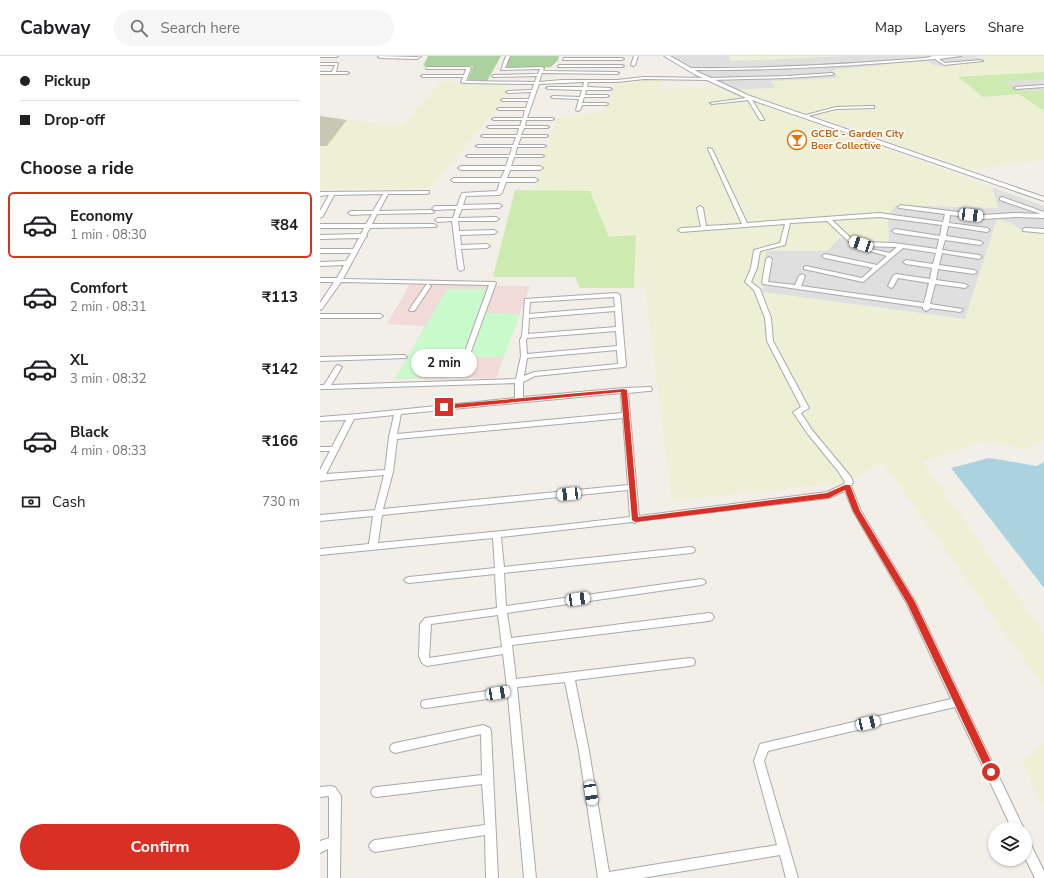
<!DOCTYPE html>
<html lang="en">
<head>
<meta charset="utf-8">
<style>
	:root { --surface:#fff; --page:#f6f6f6; --text:#202124; --muted:#757577; --line:#e0e0e0; --accent:#d93025 }
	body { margin:0; font-family:"Nunito Sans",sans-serif; background:var(--page); color:var(--text); height:100vh; display:flex; flex-direction:column; font-size:15px; white-space:nowrap }
	* { box-sizing:border-box; margin:0 }
	p { font-size:13px; color:var(--muted) }
	.icon { flex:none; width:22px; height:22px; fill:none; stroke:currentColor; stroke-width:2; stroke-linecap:round; stroke-linejoin:round }
	.map { position:relative; flex:1; overflow:hidden }
	.details { display:flex; flex-direction:column; background:var(--surface); width:320px }
	.details>* { flex:none }
	.hud { display:grid; align-content:center; height:88px; padding:0 20px; background:var(--surface) }
	.controls { position:absolute; left:668px; top:766px; display:grid; gap:8px }
	.controls a { display:grid; place-items:center; width:44px; height:44px; border-radius:50%; background:var(--surface); box-shadow:0 1px 3px #0004; font-size:20px }
	.end { position:absolute; width:18px; height:18px; margin:-9px; border:5px solid #d93025; background:#fff; box-shadow:0 0 0 2px #fff }
	.from { border-radius:50% }
	.bubble { position:absolute; height:28px; border-radius:14px; background:var(--surface); box-shadow:0 1px 3px #0004; font-size:13px; font-weight:700; line-height:28px; text-align:center }
	.car { position:absolute; width:12px; height:24px; margin:-12px -6px; border-radius:5px; box-shadow:0 0 3px 1px #0007; background:linear-gradient(#fff 24%,#345 0 40%,#fff 0 76%,#345 0 86%,#fff 0) }
	.hud b { display:flex; align-items:center; gap:14px; height:38px; font-size:15px }
	.hud b+b { border-top:1px solid var(--line) }
	.hud i { width:10px; height:10px; background:var(--text) }
	ul { padding:0; list-style:none }
	li { display:flex; align-items:center; gap:12px; height:66px; margin:0 8px 6px; padding:0 12px; border:2px solid transparent; border-radius:6px }
	li div { flex:1 }
	li b { display:block; font-size:15px }
	li em { font-style:normal; font-weight:700 }
	li.current { border-color:var(--accent) }
	li>.icon { width:36px; height:36px; stroke-width:1.5 }
	h2 { padding:0 20px; font-size:18px; line-height:48px }
	.pay { display:flex; align-items:center; gap:10px; height:44px; padding:0 20px; font-size:15px }
	.pay p { margin-inline-start:auto }
	.cta { display:flex; gap:8px; margin-top:auto; padding:8px 20px }
	.cta a { flex:1; height:46px; border-radius:24px; background:var(--accent); color:#fff; font-size:16px; font-weight:700; line-height:46px; text-align:center }
	header { display:flex; align-items:center; gap:24px; box-sizing:border-box; height:56px; padding:0 20px; background:var(--surface); border-bottom:1px solid var(--line) }
	header strong { font-size:19px }
	nav { display:flex; gap:22px; margin-inline-start:auto; font-size:14px }
	.search { width:280px; height:36px; background:var(--page); display:flex; align-items:center; gap:10px; box-sizing:border-box; padding:0 14px; border-radius:22px; color:var(--muted); font-size:15px }
	main { display:flex; flex:1; min-height:0 }
	.map>svg:first-child { display:block }
</style>
</head>
<body>
<header>
<strong>Cabway</strong>
<div class="search"><svg class="icon" aria-label="search" viewBox="0 0 24 24"><circle cx="10" cy="10" r="6"/><path d="M15 15l6 6"/></svg>Search here</div>
<nav><a>Map</a><a>Layers</a><a>Share</a></nav>
</header>
<main>
<section class="details">
<div class="hud">
<b><i class="from"></i>Pickup</b>
<b><i></i>Drop-off</b>
</div>
<h2>Choose a ride</h2>
<ul>
<li class="current"><svg class="icon" aria-label="car" viewBox="0 0 24 24"><path d="M5 17H2v-5l4-1 3-4h7l3 4 3 1v5h-3M9 17h6M6 11h13"/><circle cx="7" cy="17" r="2"/><circle cx="17" cy="17" r="2"/></svg><div><b>Economy</b><p>1 min · 08:30</p></div><em>₹84</em></li>
<li><svg class="icon" aria-label="car" viewBox="0 0 24 24"><path d="M5 17H2v-5l4-1 3-4h7l3 4 3 1v5h-3M9 17h6M6 11h13"/><circle cx="7" cy="17" r="2"/><circle cx="17" cy="17" r="2"/></svg><div><b>Comfort</b><p>2 min · 08:31</p></div><em>₹113</em></li>
<li><svg class="icon" aria-label="car" viewBox="0 0 24 24"><path d="M5 17H2v-5l4-1 3-4h7l3 4 3 1v5h-3M9 17h6M6 11h13"/><circle cx="7" cy="17" r="2"/><circle cx="17" cy="17" r="2"/></svg><div><b>XL</b><p>3 min · 08:32</p></div><em>₹142</em></li>
<li><svg class="icon" aria-label="car" viewBox="0 0 24 24"><path d="M5 17H2v-5l4-1 3-4h7l3 4 3 1v5h-3M9 17h6M6 11h13"/><circle cx="7" cy="17" r="2"/><circle cx="17" cy="17" r="2"/></svg><div><b>Black</b><p>4 min · 08:33</p></div><em>₹166</em></li>
</ul>
<div class="pay"><svg class="icon" aria-label="cash" viewBox="0 0 24 24"><path d="M3 7h18v10H3z"/><circle cx="12" cy="12" r="2"/></svg>Cash<p>730 m</p></div>
<div class="cta"><a>Confirm</a></div>
</section>
<div class="map">
<svg width="724" height="822" viewBox="0 0 724 822">
	<rect width="100%" height="100%" fill="#f2efe9"/>
	<g fill="#e0dfdf">
		<polygon points="350,0 409,0 410,5 524,0 656,0 664,6 614,10 606,4 564,7 566,9 512,14 521,22 452,26 456,32 417,34 384,19"/>
		<polygon points="724,24 724,34 701,35 683,25"/>
		<polygon points="672,131 724,150 724,176 703,175 690,167 677,164 645,263 442,236 446,195 507,195 519,182 568,192 568,162 575,149 678,152"/>
	</g>
	<polygon fill="#f2dad9" points="90,228 210,230 176,322 75,323 105,270 67,268"/>
	<polygon fill="#c7c7b4" points="0,60 27,64 7,90 0,90"/>
	<g fill="#eef0d5">
		<polygon points="409,0 524,0 410,5"/>
		<polygon points="656,0 724,0 724,16 639,21 663,41 699,38 724,55 724,103 651,114 417,34 455,32 451,25 520,22 512,14 565,9 564,7 606,4 614,10 663,6"/>
		<polygon points="324,22 342,23 339,33 397,32 672,131 678,152 575,149 568,162 569,192 519,182 507,195 446,195 442,236 645,263 677,163 690,167 703,175 724,176 724,384 706,393 662,385 603,406 724,578 724,632 562,405 529,426 352,445 325,232 314,232 316,180 289,181 270,135 216,134 221,105 237,62 285,55 297,25"/>
		<polygon points="122,25 189,27 183,44 161,72 109,132 0,133 0,90 7,90 27,64 83,69"/>
		<polygon points="724,686 724,752 702,707"/>
	</g>
	<g fill="#cdebb0">
		<polygon points="724,16 724,24 684,25 701,35 724,34 724,55 699,38 663,41 638,21"/>
		<polygon points="195,134 270,135 289,181 316,179 314,232 260,232 255,221 173,221"/>
	</g>
	<g fill="#add19e">
		<polygon points="108,0 181,0 167,25 148,24 153,10 103,10"/>
		<polygon points="188,0 239,0 238,4 231,11 185,12"/>
	</g>
	<g fill="#c8facc">
		<polygon points="127,233 166,233 139,309 104,309 99,322 75,323"/>
		<polygon points="166,257 200,258 184,301 150,301"/>
	</g>
	<polygon fill="#aad3df" points="669,402 717,410 724,406 724,532 631,412"/>
	<g fill="none" stroke-linecap="round" stroke-linejoin="round">
		<g stroke="#a9a9a9" stroke-width="2">
			<g id="minor">
				<polygon points="0,0 18,0 16,1 0,1"/>
				<polygon points="59,0 96,1 101,0 97,3 60,2 58,1"/>
				<polygon points="186,0 190,0 185,12 222,11 224,12 223,15 297,16 299,17 297,18 222,17 219,26 242,24 297,24 324,21 391,22 467,20 512,17 514,18 512,19 467,22 391,24 324,23 297,26 268,26 267,31 290,32 292,33 290,34 266,34 265,39 287,39 289,40 287,41 264,41 262,47 286,47 288,48 286,49 262,49 260,54 258,55 256,54 259,43 233,42 231,41 233,40 260,41 262,34 228,33 226,32 228,31 263,31 264,26 219,28 207,62 232,62 234,63 232,64 206,64 205,70 227,70 229,71 227,72 204,72 201,79 226,79 228,80 226,81 201,81 198,89 224,89 226,90 224,91 197,91 195,99 222,99 224,100 222,101 194,101 191,110 220,110 223,112 220,114 190,114 187,122 215,122 218,124 215,126 186,126 182,137 179,139 146,140 143,149 179,148 182,150 179,152 142,153 138,162 176,161 179,163 176,165 138,165 139,175 174,174 177,176 174,178 140,179 141,189 167,188 170,190 167,192 141,193 144,213 141,215 138,213 132,165 118,166 115,164 118,162 133,162 136,153 115,154 112,152 115,150 137,150 142,137 177,135 180,126 134,126 131,124 134,122 181,122 185,114 141,114 138,112 141,110 186,110 189,101 148,101 146,100 148,99 190,99 192,91 158,91 156,90 158,89 193,89 196,81 163,81 161,80 163,79 197,79 199,72 169,72 167,71 169,70 200,70 202,64 174,64 172,63 174,62 203,62 205,54 179,54 177,53 179,52 206,52 208,45 183,45 181,44 183,43 209,43 211,36 188,37 186,36 188,35 212,34 214,28 143,27 141,26 143,21 103,21 101,20 103,19 144,19 146,13 106,13 107,11 149,11 151,12 146,25 215,26 217,20 173,21 172,20 174,19 218,18 220,13 181,14"/>
				<polygon points="314,0 318,0 315,9 313,10 311,9"/>
				<path d="M613,0H641L619,3L625,7L661,4L663,5L624,9L615,3C533,10 451,15 369,14L367,13L369,12C448,13 527,8 605,2Z"/>
				<polygon points="244,2 302,2 304,3 302,4 243,4"/>
				<polygon points="0,7 18,7 16,16 27,16 29,17 27,18 0,18 0,16 12,16 15,9 0,9"/>
				<polygon points="239,9 302,9 304,10 302,11 238,11"/>
				<polygon points="724,29 724,31 696,33 694,32 696,31"/>
				<polygon points="433,41 435,42 432,44 444,63 444,64 440,64 428,44 392,48 390,47"/>
				<polygon points="552,50 554,50 554,52 516,53 484,61 482,60 516,51"/>
				<path d="M388,92L392,93L427,167L559,157L623,166L625,158L579,152L578,151L581,149L663,159L695,157L721,158L680,144V142L682,141L724,156V162L695,161L663,163L630,159L629,167L667,172L670,174L667,176L628,170L626,180L660,185L663,187L660,189L625,184L622,194L659,199L662,201L659,203L622,197L619,209L654,214L657,216L654,218L618,213L616,224L645,228L648,230L645,232L615,228L610,248L642,253L643,254L640,256L610,252L608,254L606,255L603,253V251L443,228L442,227L446,203L449,201L452,203L448,226L475,229L479,220L482,218L485,220L481,230L604,247L609,227L578,222L573,231L571,232L568,230L573,220L576,218L610,223L612,212L586,208L583,206L586,204L613,208L616,197L583,192L543,226L484,213V211L486,210L542,222L553,212L505,202L502,200L505,198L557,209L567,200L542,193V191L570,197L577,191L541,190L528,185L507,165L470,167L465,189L440,195L437,212L431,226L440,233L451,262L453,285L489,352L481,357L492,374L531,421L533,426L531,430L541,455L596,547L704,773H692L635,651L448,695L444,705L478,822H466L460,799L322,822H278L259,695L245,626L197,631L216,822H204L188,640L106,652L102,651L101,648L102,645L106,644L187,632L183,598L107,610L102,607L99,600L100,568L105,562L177,552L175,518L89,527L86,526L84,524L86,522L89,521L175,512L173,482L0,499V493L49,488L53,460L0,465V459L55,454L64,419L0,425V414L10,395H0V391H12L26,364L0,365V361L38,358L195,342V327L6,333H0V329H4L16,310L18,309L22,311L11,329L196,323L201,300L200,284L202,280L205,243L297,237L300,239L306,310L304,311L215,320L203,326V341L304,332L331,331L332,333L331,335H328L308,337L319,460L507,436L524,428L525,426L518,415L487,377L473,356L481,351L447,285L445,262L434,234L425,226L431,212L434,194L460,187L465,168L361,176L358,174L361,172L381,171L377,152L380,150L383,152L386,170L422,168L388,93ZM559,161L622,169L620,180L575,173L572,175L575,177L619,183L617,193L574,187L542,186L532,183L512,164ZM294,241L295,251L209,258L210,246ZM295,255L296,271L208,278L209,262ZM296,275L297,290L207,298L206,284L207,282ZM297,294L298,308L214,316L204,320L207,302ZM301,337L302,357L77,378L81,358ZM74,359L69,381L65,414L6,418L34,363ZM303,362L308,429L63,453L73,416L77,383ZM308,434L310,461L233,470L58,487L62,459ZM525,435L533,455L587,548L631,643L440,688L434,705L457,789L289,816L269,695L255,624L370,610L374,609L375,606L374,603L370,602L196,623L192,589L389,565L392,564L394,561L392,558L389,557L191,582L187,557L381,529L384,528L386,526L384,524L381,523L186,550L184,517L371,497L374,496L375,494L374,492L371,491L184,511L181,481L312,466L315,467L318,465L509,442ZM178,559L182,591L109,602L111,568Z"/>
				<polygon points="109,135 109,137 107,138 68,138 59,155 111,154 114,156 113,157 57,158 52,168 114,168 117,170 116,171 50,172 46,179 47,180 45,182 23,223 175,226 176,227 149,301 146,303 143,301 169,229 21,226 2,253 0,254 0,247 14,226 0,226 0,222 17,222 24,209 0,210 0,206 26,205 31,197 0,197 0,193 33,193 39,182 0,183 0,179 41,178 44,172 0,172 0,168 46,168 52,158 31,159 28,157 31,155 53,155 63,138 14,139 3,160 0,162 0,155 9,139 0,140 0,136"/>
				<polygon points="705,172 724,173 724,177 703,175 703,173"/>
				<polygon points="108,228 111,230 95,254 94,255 90,255 89,254 106,229"/>
				<polygon points="0,258 60,258 63,260 60,262 0,262"/>
				<polygon points="84,299 86,300 87,301 86,302 0,305 0,301"/>
				<polygon points="163,669 170,672 171,675 178,822 166,822 165,779 55,796 51,794 49,790 51,786 55,784 165,769 162,728 57,741 53,740 51,736 53,732 57,731 162,719 161,678 75,697 71,695 70,692 71,689 75,687"/>
				<polygon points="11,730 15,731 21,740 20,822 8,822 8,793 0,797 0,785 9,782 9,741 8,740 0,741 0,731"/>
				<polygon points="705,784 709,785 724,815 724,822 715,822 705,802"/>
			</g>
		</g>
		<g stroke="#a9a9a9" stroke-width="2">
			<polygon id="tertiary" points="344,0 350,0 378,16 430,40 724,141 724,145 426,42 374,18"/>
		</g>
		<use href="#minor" fill="#fff" fill-rule="evenodd"/>
		<use href="#tertiary" fill="#fff" fill-rule="evenodd"/>
	</g>
	<polygon fill="#d93025" points="304,333 307,334 318,461 507,437 525,429 530,429 540,455 595,546 676,716 674,719 668,719 587,547 533,455 525,434 509,442 315,466 312,464 301,336 124,353 120,351 124,349"/>
	<defs>
		<g id="bar-ring" transform="scale(1)"><circle r="9.5" fill="#fff" stroke="#e8710a" stroke-width="1.5"/><path d="M-6-5H6L.8 .8V4.5H3.5V6h-7V4.5H-.8V.8Z" fill="#e8710a"/></g>
	</defs>
	<g fill-rule="evenodd">
		<use href="#bar-ring" x="477" y="84"/>
	</g>
	<g text-anchor="middle" dominant-baseline="central" stroke-width="3" stroke-linejoin="round" paint-order="stroke">
		<g font-size="10" font-weight="bold" fill="#c56008" stroke="#fff" text-anchor="start">
			<text x="491" y="78">GCBC - Garden City<tspan x="491" dy="12">Beer Collective</tspan></text>
		</g>
	</g>
</svg>
<div class="controls">
<a><svg class="icon" aria-label="layers" viewBox="0 0 24 24"><path d="M12 4l9 5-9 5-9-5zM3 14l9 5 9-5"/></svg></a>
</div>
<i class="end from" style="left:671px;top:716px"></i>
<i class="end" style="left:124px;top:351px"></i>
<div class="bubble" style="left:91px;top:293px;width:66px">2 min</div>
<i class="car" style="left:651px;top:159px;rotate:97deg"></i>
<i class="car" style="left:541px;top:188px;rotate:288deg"></i>
<i class="car" style="left:249px;top:438px;rotate:264deg"></i>
<i class="car" style="left:258px;top:543px;rotate:82deg"></i>
<i class="car" style="left:178px;top:637px;rotate:81deg"></i>
<i class="car" style="left:548px;top:667px;rotate:77deg"></i>
<i class="car" style="left:271px;top:737px;rotate:171deg"></i>
</div>
</main>
</body>
</html>
